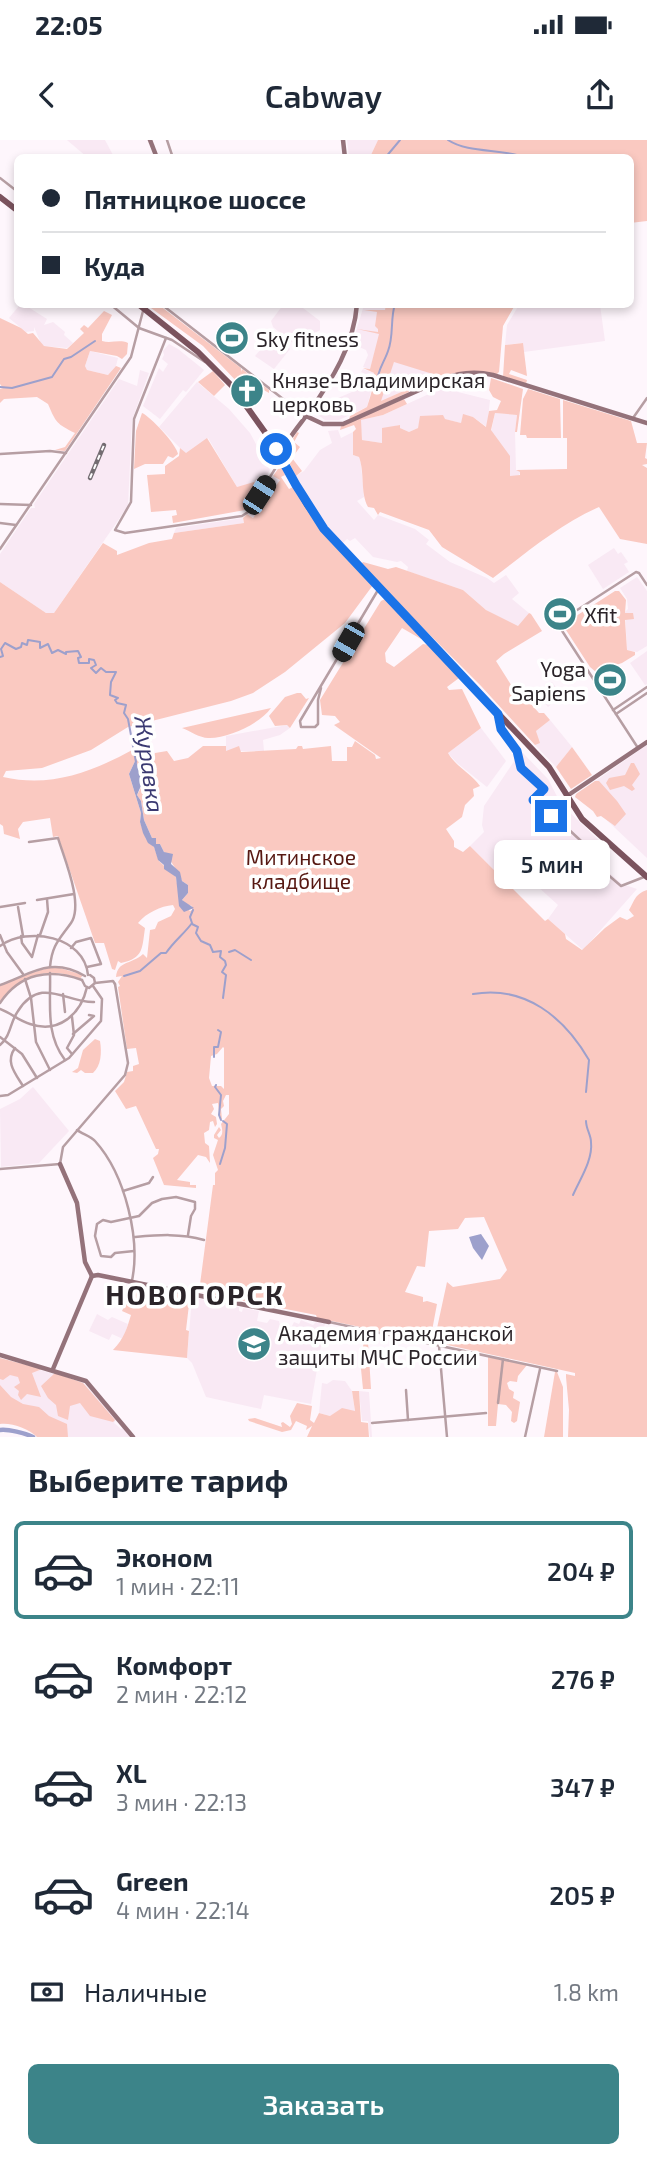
<!DOCTYPE html>
<html lang="ru">
<head>
<meta charset="utf-8">
<style>
	:root { --surface:#fff; --page:#f6f6f7; --text:#1f2937; --muted:#747a83; --line:#e0e1e3; --accent:#3c8489 }
	body { margin:0; font-family:"Exo 2",sans-serif; background:var(--page); color:var(--text); height:100vh; display:flex; flex-direction:column; font-size:26px; white-space:nowrap }
	* { box-sizing:border-box; margin:0 }
	p { font-size:23px; color:var(--muted) }
	.icon { flex:none; width:38px; height:38px; fill:none; stroke:currentColor; stroke-width:2; stroke-linecap:round; stroke-linejoin:round }
	.map { position:relative; height:1297px; overflow:hidden }
	.drawer { display:flex; flex-direction:column; background:var(--surface); flex:1 }
	.drawer>* { flex:none }
	.top-card { position:absolute; left:14px; top:14px; width:620px; height:154px; border-radius:10px; box-shadow:0 4px 10px #0003; display:grid; align-content:center; height:154px; padding:0 28px; background:var(--surface) }
	.end { position:absolute; width:32px; height:32px; margin:-16px; border:9px solid #1a73e8; background:#fff; box-shadow:0 0 0 4px #fff }
	.from { border-radius:50% }
	.bubble { position:absolute; height:49px; border-radius:10px; background:var(--surface); box-shadow:0 4px 10px #0003; font-size:23px; font-weight:600; line-height:49px; text-align:center }
	.car { position:absolute; width:21px; height:42px; margin:-21px -10px; border-radius:9px; box-shadow:0 0 5px 2px #0007; background:linear-gradient(#222 24%,#8ab4d8 0 40%,#222 0 76%,#8ab4d8 0 86%,#222 0) }
	.top-card b { display:flex; align-items:center; gap:24px; height:66px; font-size:26px }
	.top-card b+b { border-top:2px solid var(--line) }
	.top-card i { width:18px; height:18px; background:var(--text) }
	ul { padding:0; list-style:none }
	li { display:flex; align-items:center; gap:21px; height:98px; margin:0 14px 10px; padding:0 14px; border:4px solid transparent; border-radius:10px }
	li div { flex:1 }
	li b { display:block; font-size:26px }
	li em { font-style:normal; font-weight:600 }
	li.current { border-color:var(--accent) }
	li>.icon { width:63px; height:63px; stroke-width:1.5 }
	h2 { padding:0 28px; font-size:32px; line-height:84px }
	.pay { display:flex; align-items:center; gap:18px; height:77px; padding:0 28px; font-size:26px }
	.pay p { margin-inline-start:auto }
	.primary-button { display:flex; gap:14px; margin-top:auto; padding:14px 28px }
	.primary-button a { flex:1; height:80px; border-radius:10px; background:var(--accent); color:#fff; font-size:28px; font-weight:600; line-height:80px; text-align:center }
	.status { display:flex; justify-content:space-between; align-items:center; height:49px; padding:0 35px; background:var(--surface); direction:ltr }
	.status svg { height:19px; fill:currentColor }
	header { display:flex; justify-content:space-between; align-items:center; height:91px; padding:0 28px; background:var(--surface); font-size:32px; font-weight:600 }
	.map>svg:first-child { display:block }
</style>
</head>
<body>
<div class="status"><b>22:05</b><svg viewBox="0 0 49 12"><path d="M0 12V9h3v3zM5 12V6h3v6zM10 12V3h3v9zM15 12V0h3v12zM26 1h20v11H26zM47 4h2v5h-2z"/></svg></div>
<header><svg class="icon" aria-label="back" viewBox="0 0 24 24"><path d="M15 5l-7 7 7 7"/></svg>Cabway<svg class="icon" aria-label="share" viewBox="0 0 24 24"><path d="M12 15V3M7 8l5-5 5 5M5 13v7h14v-7"/></svg></header>
<div class="map">
<svg width="647" height="1297" viewBox="0 0 647 1297">
	<rect width="100%" height="100%" fill="#fef6fc"/>
	<g fill="#f9e9f4">
		<polygon points="67,0 105,0 114,17 87,17"/>
		<polygon points="347,0 378,0 370,17 349,18"/>
		<polygon points="283,165 299,165 320,181 320,190 300,202 293,203 273,187 271,181"/>
		<polygon points="364,165 386,165 386,170 371,170 377,172 380,194 370,229 363,227 368,215 366,210 352,204"/>
		<polygon points="519,165 600,165 605,201 524,212 522,203 505,205 507,185"/>
		<polygon points="19,166 23,168 28,167 47,179 44,185 53,182 65,192 64,195 73,203 67,208 42,206 34,187 34,191 26,192 9,178"/>
		<polygon points="278,199 290,209 274,229 255,216 269,200"/>
		<polygon points="169,204 178,209 204,230 186,252 183,250 160,279 143,266 159,228 163,232 168,224 162,219 164,215 163,211"/>
		<polygon points="90,211 118,218 116,226 108,235 87,230 85,226"/>
		<polygon points="394,221 437,235 380,262"/>
		<polygon points="363,229 374,233 375,236 367,267 339,280 325,280 318,275 324,264 359,249 366,234 361,232"/>
		<polygon points="140,230 149,233 132,280 128,366 54,473 46,473 0,442 0,414 31,368 35,368 34,364 119,239 137,246"/>
		<polygon points="197,242 229,269 250,293 270,330 267,335 252,344 237,347 208,298 186,314 159,287"/>
		<polygon points="442,248 490,260 487,287 473,277 463,275 461,283 444,279 419,284 418,288 409,292 400,288 399,285 386,289 382,303 362,300 360,280 383,275"/>
		<polygon points="495,273 517,275 515,292 516,330 521,332 518,336 509,336 491,292"/>
		<polygon points="338,290 341,298 353,292 354,293 353,315 359,317 361,324 364,357 357,361 374,380 378,375 415,389 429,400 426,404 450,422 487,438 494,443 506,435 519,453 512,459 529,473 518,487 486,470 463,450 407,431 408,427 401,421 397,422 373,417 355,398 350,401 347,399 342,404 337,400 320,378 296,336 304,331 320,310 332,303 328,291"/>
		<polygon points="273,336 280,340 253,378 247,374"/>
		<polygon points="243,378 244,383 174,393 176,388"/>
		<polygon points="614,408 618,414 621,412 628,422 624,424 629,432 603,449 588,425"/>
		<polygon points="637,437 647,451 647,506 637,512 627,510 625,472 628,469 627,459 620,448"/>
		<polygon points="647,511 647,544 645,545 630,523"/>
		<polygon points="552,542 562,555 548,567 537,554"/>
		<polygon points="550,580 572,607 556,627 535,605 539,603 536,591"/>
		<polygon points="287,585 290,588 280,595 263,600 264,611 226,611 226,596"/>
		<polygon points="481,588 506,621 487,647 457,623 448,613"/>
		<polygon points="647,605 647,718 578,653"/>
		<polygon points="521,611 548,639 561,664 609,710 601,726 622,744 637,749 583,810 548,779 558,765 526,736 507,719 495,731 470,706 484,692 482,685 484,666"/>
		<polygon points="33,947 69,991 39,1023 1,1027 0,969 20,959"/>
		<polygon points="192,1157 239,1167 239,1171 242,1172 243,1168 259,1171 257,1181 267,1183 270,1179 279,1181 280,1186 291,1188 294,1182 299,1184 301,1180 313,1185 316,1182 325,1183 311,1264 264,1255 261,1269 206,1257 192,1223 187,1218"/>
		<polygon points="97,1174 108,1180 112,1177 128,1184 123,1199 112,1194 109,1200 89,1191"/>
		<polygon points="0,1218 84,1243 116,1279 114,1283 121,1289 123,1288 131,1297 65,1297 0,1277"/>
		<polygon points="333,1240 345,1241 352,1251 355,1272 330,1276 319,1273 322,1243 327,1244"/>
		<polygon points="359,1251 369,1252 372,1297 370,1297 368,1281 362,1281"/>
	</g>
	<g fill="#fac9c1" fill-rule="evenodd">
		<polygon points="378,0 647,0 647,81 630,83 630,18 370,17"/>
		<path d="M386,164L515,165L503,186L499,232L496,235L468,232L412,251L411,248L436,235L394,222L381,261L408,249L409,252L349,280L350,276L367,267C370,259 375,241 374,233L363,228L370,229L379,194L357,189L378,192V189L375,186L377,172L364,170H385Z"/>
		<polygon points="151,165 159,165 241,228 241,232 242,229 269,250 269,253 262,249 257,251 255,244 247,244 242,249 240,246 241,243 239,244 203,206 151,168"/>
		<path d="M104,171L112,175L102,194V201C111,204 119,199 128,203L127,214L122,219L117,216L90,211L85,226L87,230L108,235L116,226L121,228L65,311L55,310L65,307L75,293C57,284 56,283 48,264L37,257L4,259L0,263V249L3,248L0,244V178L21,188L28,194L33,193L44,206L67,209L84,193L80,189L84,185L88,188Z"/>
		<polygon points="523,203 527,236 511,230 509,234 527,240 526,244 503,237 505,205"/>
		<polygon points="213,231 225,245 214,256 198,242"/>
		<path d="M491,238L523,249L517,292H515L517,275L495,273L491,290L510,316V336L520,335V332L516,330L567,329V298H563V260L631,281L637,303H647L645,318L647,319V324L642,325L647,328V404L620,399L599,367C560,384 526,413 493,438L442,407L429,390L380,372L378,375L374,368L368,367C360,352 365,333 359,317L353,315V292L356,289L354,285L340,290L341,286L404,259L407,264L383,275L361,280L362,300L382,303V288L400,285V288L409,292L418,288L420,276L443,275L445,279L461,283L463,274L473,277L486,287L489,271L497,270L501,261L493,257L489,250Z"/>
		<polygon points="528,249 560,259 561,298 527,298 526,295 520,295 523,259"/>
		<path d="M142,273C150,276 177,305 178,314L173,318L168,316L163,324H145L134,329L136,291Z"/>
		<polygon points="297,292 299,293 294,302 300,307 292,318 302,331 296,336 284,313"/>
		<polygon points="207,298 237,347 254,342 259,350 245,370 173,383 172,376 177,375 176,370 151,372 147,335 165,334 165,326 179,316 180,308 186,313"/>
		<path d="M280,326H282L285,335L281,337L289,349L293,347L317,385L373,445L345,483L285,532L253,553L231,561L128,587L91,610L42,628L6,631L3,637C51,648 92,632 134,609L145,613L146,621H152L155,613L167,611L174,621L188,618L203,606H226V611L239,606L241,612L296,609L298,606H302L303,609L331,606L332,621H347V607H352L355,601L375,615L376,619L381,618L334,585L340,582L335,576L322,575L320,560L381,461L385,459L422,497L421,499L402,488L385,513L386,522L394,527L423,504L429,505L459,538L447,547L449,550L462,549L481,588L448,613C457,628 470,632 480,646L473,649L474,656L465,665L462,677L446,689L454,701V707L463,712L470,706L545,781L548,779L565,794L566,799L582,810L605,788L620,777L627,780L634,776L629,770C635,760 635,754 647,750V1297H568L569,1270L566,1237V1234L575,1236V1233L434,1202L447,1142L453,1147L500,1139L507,1130L484,1077L465,1078L458,1089L429,1091L425,1127L417,1126L405,1152L423,1157V1162L427,1161L437,1164L431,1196L428,1201L317,1178L316,1175L199,1152L213,1045H215V1033L218,1030L213,1015L218,1000L214,998V995L219,987L221,990L217,995L219,998C224,994 222,989 221,984L229,974V955H226L223,961L224,966L221,969L222,979L220,980L218,963L212,964L214,969L211,974L216,977L217,984L215,987L213,981L210,982L209,990L204,993L205,1003L209,1006L210,1023L206,1017L198,1015L177,1040L190,1042V1045H196V1048L164,1045L153,1018L158,1014L159,1009H156L136,966L126,969L115,951L124,942L127,932L133,931V926L139,924L136,908L127,909L118,847L120,846L118,842L122,836L116,837C118,820 131,825 143,814L147,818L150,790L155,789L158,782L171,776L175,769L173,765C161,766 146,773 138,783L145,788C142,808 144,818 121,823L118,821L115,830L112,829L104,803H95L58,696L53,697L50,678L23,682L18,689L20,699L4,694L3,686L0,684V442L46,473H54L103,403L117,411V415L149,403L172,399L174,393L244,383L243,378L247,374L253,378L280,340L273,336ZM136,619L143,644L137,655L141,661L144,680L152,698L156,699V704H160L164,712L167,714C172,725 178,730 182,741L188,745V753L182,760L185,764L192,766V770L190,771L180,763L176,737L159,721L154,707L146,699L140,682L141,673L129,634ZM223,907L224,908V949L221,946H212L209,938L211,916L217,914Z"/>
		<polygon points="363,422 388,429 396,427 463,450 486,470 518,486 529,473 531,474 542,491 504,514 496,521 518,556 530,563 539,573 544,573 550,580 536,591 540,603 535,605 481,546 375,440 361,424"/>
		<polygon points="615,451 619,451 626,460 625,473 633,473 634,479 625,480 627,510 635,512 635,515 622,523 596,532 590,527 566,490 566,485 573,478"/>
		<polygon points="297,553 301,553 306,559 309,558 290,588 287,585 275,586 269,576 285,557"/>
		<path d="M271,568C260,584 227,599 208,598C200,598 190,591 182,588Z"/>
		<polygon points="572,607 592,635 571,649 556,627"/>
		<polygon points="631,623 634,623 640,634 632,645 635,649 632,651 624,646 610,650 606,643 609,638 625,635"/>
		<polygon points="595,641 599,641 617,661 626,674 615,686 601,676 597,677 593,671 575,657 576,654"/>
		<path d="M48,828H60L83,835L80,839C49,825 21,835 0,861V846L21,836Z"/>
		<path d="M95,899L100,901C102,913 101,926 93,933H85L81,930L77,933L72,932L78,928L83,910Z"/>
		<path d="M134,1145L190,1156L186,1190L189,1191L187,1218L113,1210C124,1199 127,1188 131,1175L122,1171Z"/>
		<polygon points="364,1202 368,1202 371,1249 363,1249 360,1219"/>
		<polygon points="488,1217 527,1225 518,1236 517,1242 510,1241 507,1243 509,1249 514,1252 513,1258 520,1262 517,1281 514,1283 511,1281 512,1272 506,1265 498,1264 496,1286 488,1286"/>
		<polygon points="0,1218 42,1229 32,1233 41,1257 27,1254 21,1260 18,1255 19,1251 14,1247 20,1243 18,1237 10,1235 3,1240 0,1239"/>
		<polygon points="555,1232 557,1232 563,1247 563,1297 544,1297"/>
		<polygon points="55,1233 83,1243 115,1280 113,1282 90,1276 80,1263 70,1266 68,1280 58,1276 56,1265 48,1258 41,1246"/>
		<path d="M0,1245L11,1257L23,1264L39,1267L49,1276L67,1284L68,1297H37C30,1289 10,1282 0,1284Z"/>
		<polygon points="352,1251 359,1251 361,1282 368,1283 369,1297 307,1297 312,1286 306,1290 307,1286 296,1281 291,1290 282,1292 249,1281 248,1279 255,1278 282,1287 281,1283 283,1282 290,1287 292,1284 290,1276 297,1263 312,1266 310,1280 314,1283 319,1273 330,1276 342,1268 355,1271"/>
	</g>
	<g fill="#9da0cc">
		<polygon points="136,619 138,629 143,641 137,655 141,661 144,680 152,698 156,698 156,704 160,704 164,712 173,714 171,724 180,732 182,741 188,745 188,753 182,760 194,768 184,772 179,766 176,737 164,729 164,725 158,720 154,707 148,703 143,693 140,682 141,673 129,634"/>
		<polygon points="481,1094 489,1106 482,1120 473,1108 469,1097"/>
	</g>
	<g fill="none" stroke-linecap="round" stroke-linejoin="round">
		<g stroke="#9da0cc" stroke-width="2">
			<path d="M448,0C469,14 502,8 527,18"/>
			<polyline points="385,18 400,0"/>
			<path d="M377,244C377,230 384,223 388,211C394,196 390,179 395,164"/>
			<polyline points="0,247 12,248 52,237 64,219 71,217 95,201"/>
			<polyline points="0,517 3,516 1,509 5,503 16,509 21,507 22,503 27,505 28,500 40,502 40,508 48,504 52,513 58,510 66,514 66,512 78,511 81,517 78,518 79,523 89,523 89,519 94,520 96,525 91,528 96,533 101,528 106,532 116,532 111,542 110,555 118,558 115,560 117,563 126,565 124,573 128,579 136,622"/>
			<polyline points="192,784 198,787 196,793 201,801 210,805 213,812 221,811 220,817 225,821 226,825 222,832 226,835 223,858"/>
			<polyline points="229,812 235,810 251,820"/>
			<path d="M124,836L140,831L161,813H166C175,800 184,794 192,783L190,777L193,770"/>
			<path d="M473,854C525,845 564,877 589,920L586,952"/>
			<polyline points="214,917 214,907 218,907 221,892 218,890"/>
			<polyline points="216,945 215,947 221,955 219,975 221,980"/>
			<polyline points="220,1024 225,1008 227,984 223,981"/>
			<path d="M573,1055C580,1039 593,1020 591,1002C591,995 586,989 586,981"/>
		</g>
		<path stroke="#9da0cc" stroke-width="4.5" d="M0,1290C8,1289 25,1293 33,1297"/>
		<g stroke="#b69ea3" stroke-width="2.5">
			<polyline points="167,0 173,18"/>
			<polyline points="0,38 18,52"/>
			<polyline points="110,164 139,188 172,200 205,222"/>
			<polyline points="161,164 305,276"/>
			<polyline points="166,198 134,279 131,362 115,390 125,393 242,376 248,372 280,321"/>
			<polyline points="633,278 647,258"/>
			<polyline points="0,314 50,311 66,313"/>
			<polyline points="0,364 31,365"/>
			<polyline points="0,383 16,385"/>
			<polyline points="0,409 131,217 143,171"/>
			<polyline points="321,548 318,560 318,584 315,587 301,587 300,581 378,450"/>
			<polyline points="613,570 647,547"/>
			<polyline points="616,574 647,553"/>
			<polyline points="499,578 501,589 517,611 521,628 544,649 533,660 539,665 541,672"/>
			<polyline points="638,608 557,483 636,432 639,433 647,445"/>
			<polyline points="549,669 543,668 542,675 548,676 551,666 566,657"/>
			<polyline points="550,672 595,714 599,727 621,746 644,737"/>
			<path d="M29,702L58,698C64,718 84,764 71,783C59,800 52,805 50,827"/>
			<polyline points="37,760 74,754"/>
			<polyline points="0,767 25,763"/>
			<polyline points="18,767 23,796"/>
			<polyline points="0,795 7,812 23,834"/>
			<polyline points="40,795 48,772 47,759"/>
			<polyline points="21,796 22,803 32,817 38,795"/>
			<path d="M0,806C28,786 84,796 88,835"/>
			<polyline points="71,808 76,802 91,798 101,824 87,827"/>
			<path d="M50,833C51,864 45,894 65,920"/>
			<polyline points="90,835 94,838 95,843"/>
			<polyline points="25,839 31,858 36,902 50,930"/>
			<polyline points="82,840 85,846 89,848 95,843 113,841 115,844"/>
			<path d="M0,845C31,834 51,816 85,836"/>
			<polyline points="63,854 65,872"/>
			<path d="M0,863C20,833 50,828 82,840"/>
			<path d="M0,869C11,873 19,881 30,884C59,894 81,874 87,847"/>
			<polyline points="73,894 94,876 89,875"/>
			<polyline points="0,897 22,914 37,938"/>
			<path d="M0,905C11,896 10,882 18,871C41,835 66,863 94,862"/>
			<path d="M15,908C5,922 15,933 23,946"/>
			<polyline points="72,914 67,908 74,895 72,877"/>
			<polyline points="0,956 8,955 69,918 101,881 102,859 93,846"/>
			<path d="M77,990C82,994 91,996 95,1001C125,1034 142,1101 131,1145"/>
			<polyline points="0,1029 60,1024 63,1007 125,935 128,923 115,844"/>
			<polyline points="123,1051 149,1043 153,1037"/>
			<path d="M134,1097C158,1095 180,1093 204,1100"/>
			<polyline points="134,1111 115,1113 111,1117 101,1116 95,1096 97,1084 103,1080 111,1082 139,1076 152,1063 162,1059 176,1057 195,1062 195,1069 191,1076 188,1095"/>
			<polyline points="329,1182 557,1231"/>
			<polyline points="439,1206 447,1297"/>
			<polyline points="406,1250 408,1280"/>
			<polyline points="498,1263 503,1219"/>
			<polyline points="372,1283 486,1273"/>
			<polyline points="525,1297 540,1229"/>
		</g>
		<g stroke="#94727a" stroke-width="4.5">
			<polyline points="150,0 157,18"/>
			<polyline points="343,0 345,18"/>
			<path d="M306,276L323,284H343L444,239C460,232 476,231 493,235L647,283"/>
			<polyline points="273,298 280,304 287,303"/>
			<path d="M280,318C285,301 299,286 309,272C332,240 354,205 357,164"/>
			<polyline points="567,656 647,602"/>
			<polyline points="60,1024 77,1063 85,1122 92,1136"/>
			<polyline points="92,1136 98,1135 329,1182"/>
			<polyline points="0,1215 86,1241 133,1297"/>
			<polyline points="53,1229 92,1136"/>
		</g>
		<g stroke="#7b535e" stroke-width="6">
			<polyline points="0,57 18,71"/>
			<polyline points="138,164 198,212 232,246 272,302 307,365 329,395 549,627 582,679 647,737"/>
		</g>
		<g stroke="#736c71" stroke-width="4.5">
			<polyline id="rail" points="90,338 104,305"/>
		</g>
		<use href="#rail" stroke="#fff" stroke-width="2" stroke-dasharray="5" stroke-linecap="butt"/>
	</g>
	<g fill="none" stroke-linecap="round" stroke-linejoin="round">
		<polyline stroke="#1a73e8" stroke-width="9" points="276,309 296,345 324,389 498,574 501,589 517,611 521,628 544,649 533,660 539,665 542,675 551,676"/>
	</g>
	<defs>
		<g id="stadium-disc" transform="scale(1.75)"><circle r="9.5" fill="#3c8489" stroke="#fff"/><path d="M0-5a6.5 5 0 1 0 0 10a6.5 5 0 1 0 0-10ZM-3.5-1.8h7v3.6h-7Z" fill="#fff"/></g>
		<g id="church-disc" transform="scale(1.75)"><circle r="9.5" fill="#3c8489" stroke="#fff"/><path d="M-1.2-6h2.4v3.5h3.3v2.4h-3.3V6h-2.4V-.1h-3.3v-2.4h3.3Z" fill="#fff"/></g>
		<g id="university-disc" transform="scale(1.75)"><circle r="9.5" fill="#3c8489" stroke="#fff"/><path d="M0-5L7-2L0 1L-7-2ZM-4 1L0 2.5L4 1V4Q0 6-4 4Z" fill="#fff"/></g>
	</defs>
	<g fill-rule="evenodd">
		<use href="#stadium-disc" x="232" y="198"/>
		<use href="#church-disc" x="247" y="251"/>
		<use href="#stadium-disc" x="560" y="474"/>
		<use href="#stadium-disc" x="610" y="540"/>
		<use href="#university-disc" x="254" y="1204"/>
	</g>
	<g text-anchor="middle" dominant-baseline="central" stroke-width="7" stroke-linejoin="round" paint-order="stroke">
		<g font-size="21" fill="#2b2429" stroke="#fff" text-anchor="start">
			<text x="256" y="198">Sky fitness</text>
			<text x="272" y="239">Князе-Владимирская<tspan x="272" dy="24">церковь</tspan></text>
			<text x="584" y="474">Xfit</text>
			<text x="586" y="528" text-anchor="end">Yoga<tspan x="586" dy="24">Sapiens</tspan></text>
			<text x="278" y="1192">Академия гражданской<tspan x="278" dy="24">защиты МЧС России</tspan></text>
		</g>
		<g font-size="21" fill="#571812" stroke="#fff">
			<text x="301" y="716">Митинское<tspan x="301" dy="24">кладбище</tspan></text>
		</g>
		<g font-size="23" font-style="italic" fill="#3a3971" stroke="#fff">
			<text transform="translate(150 624) rotate(82)">Журавка</text>
		</g>
		<g font-size="28" font-weight="bold" letter-spacing="2" fill="#2b2429" stroke="#fff">
			<text x="195" y="1154">НОВОГОРСК</text>
		</g>
	</g>
</svg>
<i class="end from" style="left:276px;top:309px"></i>
<i class="end" style="left:551px;top:676px"></i>
<div class="bubble" style="left:494px;top:700px;width:116px">5 мин</div>
<i class="car" style="left:259px;top:355px;rotate:33deg"></i>
<i class="car" style="left:348px;top:502px;rotate:210deg"></i>
<div class="top-card">
<b><i class="from"></i>Пятницкое шоссе</b>
<b><i></i>Куда</b>
</div>
</div>
<section class="drawer">
<h2>Выберите тариф</h2>
<ul>
<li class="current"><svg class="icon" aria-label="car" viewBox="0 0 24 24"><path d="M5 17H2v-5l4-1 3-4h7l3 4 3 1v5h-3M9 17h6M6 11h13"/><circle cx="7" cy="17" r="2"/><circle cx="17" cy="17" r="2"/></svg><div><b>Эконом</b><p>1 мин · 22:11</p></div><em>204 ₽</em></li>
<li><svg class="icon" aria-label="car" viewBox="0 0 24 24"><path d="M5 17H2v-5l4-1 3-4h7l3 4 3 1v5h-3M9 17h6M6 11h13"/><circle cx="7" cy="17" r="2"/><circle cx="17" cy="17" r="2"/></svg><div><b>Комфорт</b><p>2 мин · 22:12</p></div><em>276 ₽</em></li>
<li><svg class="icon" aria-label="car" viewBox="0 0 24 24"><path d="M5 17H2v-5l4-1 3-4h7l3 4 3 1v5h-3M9 17h6M6 11h13"/><circle cx="7" cy="17" r="2"/><circle cx="17" cy="17" r="2"/></svg><div><b>XL</b><p>3 мин · 22:13</p></div><em>347 ₽</em></li>
<li><svg class="icon" aria-label="car" viewBox="0 0 24 24"><path d="M5 17H2v-5l4-1 3-4h7l3 4 3 1v5h-3M9 17h6M6 11h13"/><circle cx="7" cy="17" r="2"/><circle cx="17" cy="17" r="2"/></svg><div><b>Green</b><p>4 мин · 22:14</p></div><em>205 ₽</em></li>
</ul>
<div class="pay"><svg class="icon" aria-label="cash" viewBox="0 0 24 24"><path d="M3 7h18v10H3z"/><circle cx="12" cy="12" r="2"/></svg>Наличные<p>1.8 km</p></div>
<div class="primary-button"><a>Заказать</a></div>
</section>
</body>
</html>
